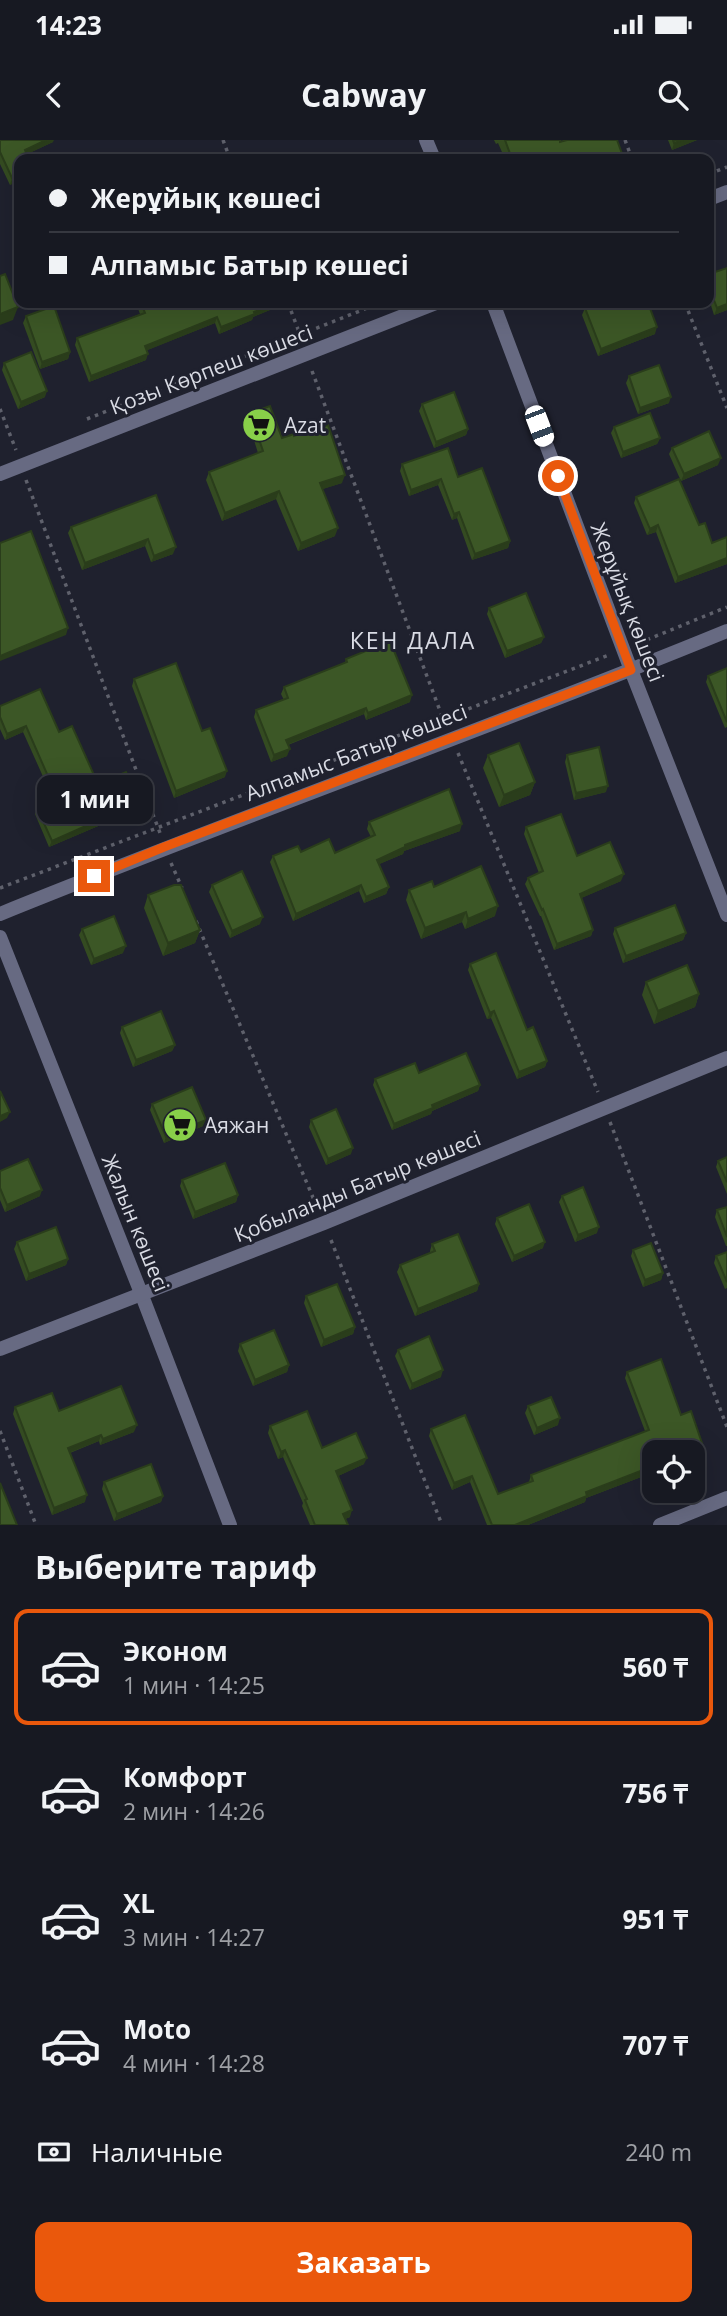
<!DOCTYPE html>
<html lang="ru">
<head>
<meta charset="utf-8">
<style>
	:root { --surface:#171922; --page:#24262f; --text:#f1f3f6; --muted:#9ea0a5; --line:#363840; --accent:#ea580c }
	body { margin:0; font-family:"Open Sans",sans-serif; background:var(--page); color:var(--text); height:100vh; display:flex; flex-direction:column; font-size:26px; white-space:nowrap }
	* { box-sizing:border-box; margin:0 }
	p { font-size:23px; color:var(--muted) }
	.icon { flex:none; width:38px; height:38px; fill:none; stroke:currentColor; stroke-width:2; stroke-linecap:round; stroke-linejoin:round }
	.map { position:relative; height:1385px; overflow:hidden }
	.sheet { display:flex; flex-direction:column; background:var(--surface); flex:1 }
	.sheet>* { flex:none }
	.hud { position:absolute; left:14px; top:14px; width:700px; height:154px; border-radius:14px; box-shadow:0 7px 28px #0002,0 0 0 2px var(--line); display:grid; align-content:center; height:154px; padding:0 35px; background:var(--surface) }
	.tools { position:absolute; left:642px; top:1300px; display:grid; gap:14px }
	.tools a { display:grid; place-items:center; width:63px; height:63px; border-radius:14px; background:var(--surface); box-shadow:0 7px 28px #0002,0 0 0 2px var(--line); font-size:35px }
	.end { position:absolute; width:32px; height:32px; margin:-16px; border:9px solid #ea580c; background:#fff; box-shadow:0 0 0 4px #fff }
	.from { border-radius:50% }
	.bubble { position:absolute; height:49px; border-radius:14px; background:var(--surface); box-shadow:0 7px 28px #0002,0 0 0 2px var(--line); font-size:23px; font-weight:700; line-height:49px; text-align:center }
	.car { position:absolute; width:21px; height:42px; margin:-21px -10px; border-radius:9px; box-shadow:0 0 5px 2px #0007; background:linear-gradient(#fff 24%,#345 0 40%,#fff 0 76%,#345 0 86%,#fff 0) }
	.hud b { display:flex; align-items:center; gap:24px; height:66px; font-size:26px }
	.hud b+b { border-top:2px solid var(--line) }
	.hud i { width:18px; height:18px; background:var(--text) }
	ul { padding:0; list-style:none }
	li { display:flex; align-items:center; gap:21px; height:116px; margin:0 14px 10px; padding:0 21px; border:4px solid transparent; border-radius:14px }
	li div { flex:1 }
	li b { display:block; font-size:26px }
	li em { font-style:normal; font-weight:700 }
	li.selected { border-color:var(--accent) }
	li>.icon { width:63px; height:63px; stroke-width:1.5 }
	h2 { padding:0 35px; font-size:32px; line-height:84px }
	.pay { display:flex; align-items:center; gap:18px; height:77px; padding:0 35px; font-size:26px }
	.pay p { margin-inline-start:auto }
	.button { display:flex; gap:14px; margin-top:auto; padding:14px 35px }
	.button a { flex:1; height:80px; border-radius:14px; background:var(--accent); color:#fff; font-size:28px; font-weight:700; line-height:80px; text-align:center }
	.status { display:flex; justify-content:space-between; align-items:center; height:49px; padding:0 35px; background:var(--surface); direction:ltr }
	.status svg { height:19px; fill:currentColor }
	header { display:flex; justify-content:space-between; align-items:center; height:91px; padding:0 35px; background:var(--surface); font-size:32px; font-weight:700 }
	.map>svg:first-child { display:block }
</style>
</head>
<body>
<div class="status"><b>14:23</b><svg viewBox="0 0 49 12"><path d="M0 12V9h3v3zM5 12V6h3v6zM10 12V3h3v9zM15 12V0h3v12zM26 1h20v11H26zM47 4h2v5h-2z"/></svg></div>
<header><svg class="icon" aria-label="back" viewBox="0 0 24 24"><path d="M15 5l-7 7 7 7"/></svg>Cabway<svg class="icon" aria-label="search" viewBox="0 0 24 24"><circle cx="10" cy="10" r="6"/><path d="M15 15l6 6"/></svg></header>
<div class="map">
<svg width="727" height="1385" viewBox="0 0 727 1385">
	<rect width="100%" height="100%" fill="#1f212e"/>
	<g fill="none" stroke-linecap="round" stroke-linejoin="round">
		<g stroke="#5f616c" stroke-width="3.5" stroke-dasharray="3.5 5" stroke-linecap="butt">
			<polyline points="223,0 230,19"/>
			<polyline points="625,0 632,19"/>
			<polyline points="709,34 727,27"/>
			<polyline points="288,163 301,197"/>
			<polyline points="685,163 727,268"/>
			<polyline points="312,231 445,584"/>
			<polyline points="0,269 16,310"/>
			<polyline points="87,279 380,163"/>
			<polyline points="26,340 160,693"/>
			<polyline points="639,503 727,467"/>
			<polyline points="458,613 598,952"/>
			<polyline points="171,723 182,748"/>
			<polyline points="0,748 609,515"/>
			<polyline points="196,781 317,1067"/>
			<polyline points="610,982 727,1287"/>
			<polyline points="331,1100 442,1385"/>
			<polyline points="0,1291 36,1385"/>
		</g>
		<g stroke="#676a82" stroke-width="14">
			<polyline points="426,0 434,19"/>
			<polyline points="709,59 727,52"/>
			<polyline points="493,163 631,530 727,775"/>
			<polyline points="0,334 436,163"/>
			<path d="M0,774C241,676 486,590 727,491"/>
			<polyline points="0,797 141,1153 230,1385"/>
			<polyline points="0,1209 324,1083 727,918"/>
			<polyline points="660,1385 727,1358"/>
		</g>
	</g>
	<g fill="#344b21">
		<polygon points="0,0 53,2 27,14 19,40 10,45 0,24"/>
		<polygon points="494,0 560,0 560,2 624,19 505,19 498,3 496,4"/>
		<polygon points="668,0 697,0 672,10"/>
		<polygon points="727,128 727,170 714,175 709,159 709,134"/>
		<polygon points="136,163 287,163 253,177 252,180 219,194 215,183 147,210 146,220 89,242 75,205 77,198 140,174"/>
		<polygon points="298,163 320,163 301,170"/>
		<polygon points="585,168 655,194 598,216 582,175"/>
		<polygon points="26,176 70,212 68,219 40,229 23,183"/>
		<polygon points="4,223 45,257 18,269 2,230"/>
		<polygon points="629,236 669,263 638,274 626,243"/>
		<polygon points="422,264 468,289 466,295 434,308 419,271"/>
		<polygon points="250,273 282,298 294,296 342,343 322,349 335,396 298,411 276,359 222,381 206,340 209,332 258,313 248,281"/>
		<polygon points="614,287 660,298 657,304 621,318 611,293"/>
		<polygon points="672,308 718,325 681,341 669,314"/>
		<polygon points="402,324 458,337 510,401 508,408 472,420 457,378 452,380 438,345 409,356 400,331"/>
		<polygon points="156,355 173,414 151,422 145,406 82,430 68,393 71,387"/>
		<polygon points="636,357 699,385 712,403 727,397 727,424 675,443 656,392 647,395 634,363"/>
		<polygon points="489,468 544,497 541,503 505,518 487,474"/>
		<polygon points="346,519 410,562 366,580 364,574 288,605 287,616 271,622 254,577 256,570 284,560 281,554 284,547 345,523"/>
		<polygon points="727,528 727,587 725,588 706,542 708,536"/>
		<polygon points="134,539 202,591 225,637 174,658 132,546"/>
		<polygon points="0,566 59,592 98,644 138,669 49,707 35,674 37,668 54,661 23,592 5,600 0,589"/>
		<polygon points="488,615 535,642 530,655 499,667 483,628"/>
		<polygon points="567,615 606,652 574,660 565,622"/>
		<polygon points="369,682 460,691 404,711 403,714 379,724 389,747 386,754 364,763 359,751 293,781 270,722 273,716 301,712 335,713 371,697 367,689"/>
		<polygon points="526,687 621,741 581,758 593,790 591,796 554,810 541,776 540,776 525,744 528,738 539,733 524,694"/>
		<polygon points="212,745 260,784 230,798 209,752"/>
		<polygon points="434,747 495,776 465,789 462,782 421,799 406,760 409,750"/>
		<polygon points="148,755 200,790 195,803 163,816 144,768"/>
		<polygon points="615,788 686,793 683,800 623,823 613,794"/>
		<polygon points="82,789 123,813 91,825 79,795"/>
		<polygon points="470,824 547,921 545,927 517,939 491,878 487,879 468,830"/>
		<polygon points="646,842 699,854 695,867 654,884 642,855"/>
		<polygon points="122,887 175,905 172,911 133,927 120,893"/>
		<polygon points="419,933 480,945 478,951 432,971 431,974 392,990 373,945 375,939"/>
		<polygon points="152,964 203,986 164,1003 150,970"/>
		<polygon points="311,980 351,1014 326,1025 309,987"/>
		<polygon points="727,1017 727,1054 716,1027 718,1021"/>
		<polygon points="0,1031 40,1056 5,1072 0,1060"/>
		<polygon points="182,1040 238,1055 236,1062 193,1079 180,1046"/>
		<polygon points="562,1056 597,1093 575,1102 559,1062"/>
		<polygon points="727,1067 727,1106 726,1106 715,1077 717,1070"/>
		<polygon points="497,1078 543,1108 512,1122 495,1084"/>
		<polygon points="17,1102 68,1119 66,1125 26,1141 14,1109"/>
		<polygon points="432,1104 479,1144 477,1151 415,1176 397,1132 400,1125 430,1113 430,1111"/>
		<polygon points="633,1110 663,1133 661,1140 643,1147 631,1116"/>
		<polygon points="727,1112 727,1148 725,1149 714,1123 716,1116"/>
		<polygon points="306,1156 355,1187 353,1194 321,1207 304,1163"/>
		<polygon points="240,1204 289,1225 287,1232 253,1246 238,1211"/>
		<polygon points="398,1210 441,1237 410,1250 395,1216"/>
		<polygon points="627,1232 681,1275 703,1306 701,1312 693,1315 693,1312 650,1331 649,1334 586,1358 585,1362 528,1385 487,1385 470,1342 452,1350 429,1296 431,1289 498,1354 529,1342 531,1335 645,1291 625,1238"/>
		<polygon points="528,1266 558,1285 534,1295 525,1273"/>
		<polygon points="15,1267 59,1271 134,1292 100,1305 99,1301 70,1313 85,1362 52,1375 13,1274"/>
		<polygon points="270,1286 364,1324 338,1336 350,1377 345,1379 348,1385 310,1385 302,1366 303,1363 283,1317 278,1319 268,1293"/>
		<polygon points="104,1342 163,1356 161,1362 114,1381 102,1349"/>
	</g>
	<g fill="#2a3d1b">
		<polygon points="46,0 54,0 53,2 23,16 25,10"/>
		<polygon points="683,0 697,0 672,10 674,3"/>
		<polygon points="19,35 19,40 10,45 12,38"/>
		<polygon points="275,163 287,163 253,177 252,180 219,194 221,187"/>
		<polygon points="306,163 320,163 301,170 303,164"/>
		<polygon points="727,164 727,170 714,175 717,168"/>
		<polygon points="18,167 13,180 0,185 0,174"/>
		<polygon points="217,177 215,183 143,212 145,206"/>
		<polygon points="657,187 655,194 598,216 601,209"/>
		<polygon points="70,212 68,219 40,229 42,222"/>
		<polygon points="148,214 146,220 89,242 91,236"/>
		<polygon points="47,251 45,257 18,269 21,262"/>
		<polygon points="671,257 669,263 638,274 640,268"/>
		<polygon points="468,289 466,295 434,308 436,302"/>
		<polygon points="660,298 657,304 621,318 623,312"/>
		<polygon points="721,318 718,325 681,341 684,334"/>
		<polygon points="345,335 342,343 317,351 320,343"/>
		<polygon points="441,339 438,345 409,356 411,350"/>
		<polygon points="279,351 276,359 222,381 225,373"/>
		<polygon points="459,372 457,378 452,380 454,374"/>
		<polygon points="658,385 656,392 647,395 650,389"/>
		<polygon points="338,388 335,396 298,411 301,403"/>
		<polygon points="148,399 145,406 82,430 85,423"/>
		<polygon points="510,401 508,408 472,420 475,414"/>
		<polygon points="176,407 173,414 151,422 154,416"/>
		<polygon points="727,418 727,424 675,443 678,437"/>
		<polygon points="68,488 66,495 0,521 0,516"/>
		<polygon points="544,497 541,503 505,518 507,511"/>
		<polygon points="412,555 410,562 366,580 368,573"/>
		<polygon points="366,568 364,574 284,606 286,600"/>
		<polygon points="26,586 23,592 5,600 7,594"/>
		<polygon points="290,609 287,616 271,622 274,615"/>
		<polygon points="227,631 225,637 174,658 176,651"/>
		<polygon points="535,642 530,655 499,667 504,655"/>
		<polygon points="608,646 606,652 574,660 576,653"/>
		<polygon points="140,662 138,669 49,707 52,701"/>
		<polygon points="462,684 460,691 404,711 403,714 375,726 377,720 405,705"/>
		<polygon points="624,734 621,741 577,760 580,754"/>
		<polygon points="361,745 359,751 293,781 296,774"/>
		<polygon points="389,747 386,754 364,763 366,757"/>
		<polygon points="498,766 495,776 465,789 468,779"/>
		<polygon points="466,772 462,782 421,799 425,788"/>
		<polygon points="263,777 260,784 230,798 232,791"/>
		<polygon points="200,790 195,803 163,816 168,803"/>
		<polygon points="593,790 591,796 554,810 557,804"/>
		<polygon points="686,793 683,800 623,823 626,816"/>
		<polygon points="126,806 123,813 91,825 94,819"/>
		<polygon points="699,854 695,867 654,884 658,871"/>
		<polygon points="494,871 491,878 487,879 490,873"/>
		<polygon points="175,905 172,911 133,927 136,920"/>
		<polygon points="547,921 545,927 517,939 519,932"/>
		<polygon points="480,945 478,951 432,971 431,974 392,990 394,984 432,965"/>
		<polygon points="10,972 7,978 0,982 0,976"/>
		<polygon points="206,980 203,986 164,1003 166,997"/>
		<polygon points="353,1008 351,1014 326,1025 328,1019"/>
		<polygon points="42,1050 40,1056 5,1072 7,1065"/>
		<polygon points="238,1055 236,1062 193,1079 195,1072"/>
		<polygon points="599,1087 597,1093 575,1102 578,1095"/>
		<polygon points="545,1102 543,1108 512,1122 514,1116"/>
		<polygon points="68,1119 66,1125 26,1141 29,1134"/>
		<polygon points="663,1133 661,1140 643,1147 645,1140"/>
		<polygon points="479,1144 477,1151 415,1176 418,1169"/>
		<polygon points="355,1187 353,1194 321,1207 324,1200"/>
		<polygon points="289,1225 287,1232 253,1246 255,1240"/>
		<polygon points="443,1230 441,1237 410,1250 412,1244"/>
		<polygon points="560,1278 558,1285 534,1295 537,1288"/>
		<polygon points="137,1285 134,1292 100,1305 103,1299"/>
		<polygon points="101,1295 99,1301 66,1314 68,1308"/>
		<polygon points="703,1306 701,1312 693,1315 693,1312 684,1312"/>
		<polygon points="285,1310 283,1317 278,1319 281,1312"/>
		<polygon points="367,1318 364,1324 334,1338 336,1331"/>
		<polygon points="654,1323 654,1329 650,1331 649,1334 586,1358 585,1362 528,1385 515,1385 586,1352"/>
		<polygon points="472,1336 470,1342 452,1350 454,1343"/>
		<polygon points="87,1355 85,1362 52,1375 54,1368"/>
		<polygon points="163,1356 161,1362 114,1381 117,1374"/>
		<polygon points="352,1370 350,1377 341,1381 343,1374"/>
	</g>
	<g fill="#3c5726" stroke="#2a3d1b" stroke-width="2">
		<polygon points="0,0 46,0 25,10 29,19 19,19 19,35 12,38 0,12"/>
		<polygon points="505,0 560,0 560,2 567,0 617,0 624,19 512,19"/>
		<polygon points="673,0 683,0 674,3"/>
		<polygon points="727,128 727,164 717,168 709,147 709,134"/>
		<polygon points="5,134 18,167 0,174 0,136"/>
		<polygon points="141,163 275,163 254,172 255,174 221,187 217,177 145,206 148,214 91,236 77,198 145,173"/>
		<polygon points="599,163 648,163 657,187 601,209 585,168"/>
		<polygon points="54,166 70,212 42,222 26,176"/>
		<polygon points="31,212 47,251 21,262 4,223"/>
		<polygon points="659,225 671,257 640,268 629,236"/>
		<polygon points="454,252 468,289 436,302 422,264"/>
		<polygon points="270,266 282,298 294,294 294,296 328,285 345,335 320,343 338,388 301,403 279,351 225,373 209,332 263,311 250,273"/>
		<polygon points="650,273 660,298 623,312 614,287"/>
		<polygon points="709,291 721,318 684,334 672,308"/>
		<polygon points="448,308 458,337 482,328 510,401 475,414 459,372 454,374 441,339 411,350 402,324"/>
		<polygon points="679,339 699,385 705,383 712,403 727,397 727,418 678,437 658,385 650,389 636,357"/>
		<polygon points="156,355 176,407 154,416 148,399 85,423 71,387"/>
		<polygon points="31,391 68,488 0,516 0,403"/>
		<polygon points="526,453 544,497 507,511 489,468"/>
		<polygon points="390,501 412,555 368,573 366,568 286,600 290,609 274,615 256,570 288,558 284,547 347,522 346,519"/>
		<polygon points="176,523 202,591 210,588 227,631 176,651 134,539"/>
		<polygon points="727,528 727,582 708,536"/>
		<polygon points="40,549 59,592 72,586 98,644 126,632 140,662 52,701 37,668 58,659 26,586 7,594 0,577 0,566"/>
		<polygon points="519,603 535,642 504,655 488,615"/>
		<polygon points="599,607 608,646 576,653 567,615"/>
		<polygon points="449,649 462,684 405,705 405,707 377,720 389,747 366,757 361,745 296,774 273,716 298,706 301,712 329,699 335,713 375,695 369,682"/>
		<polygon points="561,674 577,716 610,702 624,734 580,754 593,790 557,804 543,769 542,770 528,738 543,731 526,687"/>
		<polygon points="481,726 498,766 468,779 466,772 425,788 409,750 432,741 434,747"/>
		<polygon points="242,731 263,777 232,791 212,745"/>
		<polygon points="174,745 181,745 200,790 168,803 148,755"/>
		<polygon points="675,765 686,793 626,816 615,788"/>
		<polygon points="114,776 126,806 94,819 82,789"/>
		<polygon points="496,813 527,890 533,887 547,921 519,932 494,871 490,873 470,824"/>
		<polygon points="687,825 699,854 658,871 646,842"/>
		<polygon points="161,871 175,905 136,920 122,887"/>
		<polygon points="466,913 480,945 432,965 433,968 394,984 375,939 415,923 419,933"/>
		<polygon points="192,947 206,980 166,997 152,964"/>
		<polygon points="0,951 10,972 0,976"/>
		<polygon points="336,969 353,1008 328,1019 311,980"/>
		<polygon points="727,1017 727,1042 718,1021"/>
		<polygon points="28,1019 42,1050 7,1065 0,1048 0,1031"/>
		<polygon points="225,1023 238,1055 195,1072 182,1040"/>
		<polygon points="583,1047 599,1087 578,1095 562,1056"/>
		<polygon points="529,1064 545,1102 514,1116 497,1078"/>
		<polygon points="727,1067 727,1097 717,1070"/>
		<polygon points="56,1087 68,1119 29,1134 17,1102"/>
		<polygon points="458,1094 479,1144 418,1169 400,1125 435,1111 432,1104"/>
		<polygon points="651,1103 663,1133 645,1140 633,1110"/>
		<polygon points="727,1112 727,1142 716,1116"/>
		<polygon points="337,1144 355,1187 324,1200 306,1156"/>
		<polygon points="274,1190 289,1225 255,1240 240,1204"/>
		<polygon points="429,1196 443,1230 412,1244 398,1210"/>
		<polygon points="661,1219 681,1275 691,1271 703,1306 684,1312 654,1312 654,1323 650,1325 651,1327 586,1352 587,1356 515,1385 492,1385 472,1336 454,1343 431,1289 465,1275 498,1354 533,1341 531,1335 649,1290 627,1232"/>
		<polygon points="121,1246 137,1285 103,1299 101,1295 68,1308 87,1355 54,1368 15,1267 52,1253 59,1271"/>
		<polygon points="551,1257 560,1278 537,1288 528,1266"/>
		<polygon points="307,1271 322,1308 356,1293 367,1318 336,1331 352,1370 343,1374 348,1385 315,1385 305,1360 307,1359 285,1310 281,1312 270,1286"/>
		<polygon points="151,1324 163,1356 117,1374 104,1342"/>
		<polygon points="0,1343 17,1385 0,1385"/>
	</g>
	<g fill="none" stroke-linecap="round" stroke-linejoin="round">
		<polyline stroke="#ea580c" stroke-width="9" points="94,736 164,707 631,530 558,336"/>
	</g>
	<defs>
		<g id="supermarket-disc" transform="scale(1.75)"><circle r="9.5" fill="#88cf49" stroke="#1f212e"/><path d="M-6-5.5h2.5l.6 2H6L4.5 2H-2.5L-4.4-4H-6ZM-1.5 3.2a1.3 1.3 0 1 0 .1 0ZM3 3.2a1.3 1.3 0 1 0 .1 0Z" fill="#111"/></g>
	</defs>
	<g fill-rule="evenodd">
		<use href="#supermarket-disc" x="259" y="285"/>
		<use href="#supermarket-disc" x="180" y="985"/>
	</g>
	<g text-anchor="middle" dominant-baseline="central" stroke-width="6" stroke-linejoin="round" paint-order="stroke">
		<g font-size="21" fill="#d9dbe4" stroke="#1f212e">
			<text transform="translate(211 229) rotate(-21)">Қозы Көрпеш көшесі</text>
			<text transform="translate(628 462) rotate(69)">Жерұйық көшесі</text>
			<text transform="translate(356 612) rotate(-21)">Алпамыс Батыр көшесі</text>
			<text transform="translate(357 1046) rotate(-22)">Қобыланды Батыр көшесі</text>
			<text transform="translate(136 1083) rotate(68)">Жалын көшесі</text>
		</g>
		<g font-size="21" fill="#d9dbe4" stroke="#1f212e" text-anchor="start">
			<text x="284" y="285">Azat</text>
			<text x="204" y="985">Аяжан</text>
		</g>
		<g font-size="23" letter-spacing="2" fill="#d9dbe4" stroke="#1f212e">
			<text x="413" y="500">КЕН ДАЛА</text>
		</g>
	</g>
</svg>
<div class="tools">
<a><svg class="icon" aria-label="locate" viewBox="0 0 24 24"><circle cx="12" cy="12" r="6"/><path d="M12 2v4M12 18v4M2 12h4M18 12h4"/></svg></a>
</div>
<i class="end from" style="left:558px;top:336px"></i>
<i class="end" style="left:94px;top:736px"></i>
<div class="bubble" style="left:37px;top:635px;width:116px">1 мин</div>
<i class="car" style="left:539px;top:286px;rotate:159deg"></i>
<div class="hud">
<b><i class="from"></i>Жерұйық көшесі</b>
<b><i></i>Алпамыс Батыр көшесі</b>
</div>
</div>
<section class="sheet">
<h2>Выберите тариф</h2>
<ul>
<li class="selected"><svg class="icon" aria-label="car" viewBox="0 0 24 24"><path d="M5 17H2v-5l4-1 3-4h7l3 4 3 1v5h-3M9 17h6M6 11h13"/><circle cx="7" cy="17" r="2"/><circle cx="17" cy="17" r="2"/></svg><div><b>Эконом</b><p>1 мин · 14:25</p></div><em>560 ₸</em></li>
<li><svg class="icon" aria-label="car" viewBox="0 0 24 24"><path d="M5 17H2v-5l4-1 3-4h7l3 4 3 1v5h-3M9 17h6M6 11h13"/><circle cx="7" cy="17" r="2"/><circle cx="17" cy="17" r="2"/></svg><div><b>Комфорт</b><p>2 мин · 14:26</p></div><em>756 ₸</em></li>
<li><svg class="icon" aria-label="car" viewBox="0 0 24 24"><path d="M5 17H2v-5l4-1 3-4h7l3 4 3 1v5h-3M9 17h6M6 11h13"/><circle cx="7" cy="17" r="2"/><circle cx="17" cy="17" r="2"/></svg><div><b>XL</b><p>3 мин · 14:27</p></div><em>951 ₸</em></li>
<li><svg class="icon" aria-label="car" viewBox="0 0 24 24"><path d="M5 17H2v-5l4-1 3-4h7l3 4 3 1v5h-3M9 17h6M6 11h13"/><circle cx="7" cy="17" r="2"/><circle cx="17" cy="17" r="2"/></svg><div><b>Moto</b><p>4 мин · 14:28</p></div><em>707 ₸</em></li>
</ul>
<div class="pay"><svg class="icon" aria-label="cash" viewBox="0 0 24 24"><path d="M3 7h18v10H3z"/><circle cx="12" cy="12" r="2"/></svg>Наличные<p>240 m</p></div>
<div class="button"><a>Заказать</a></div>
</section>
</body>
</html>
